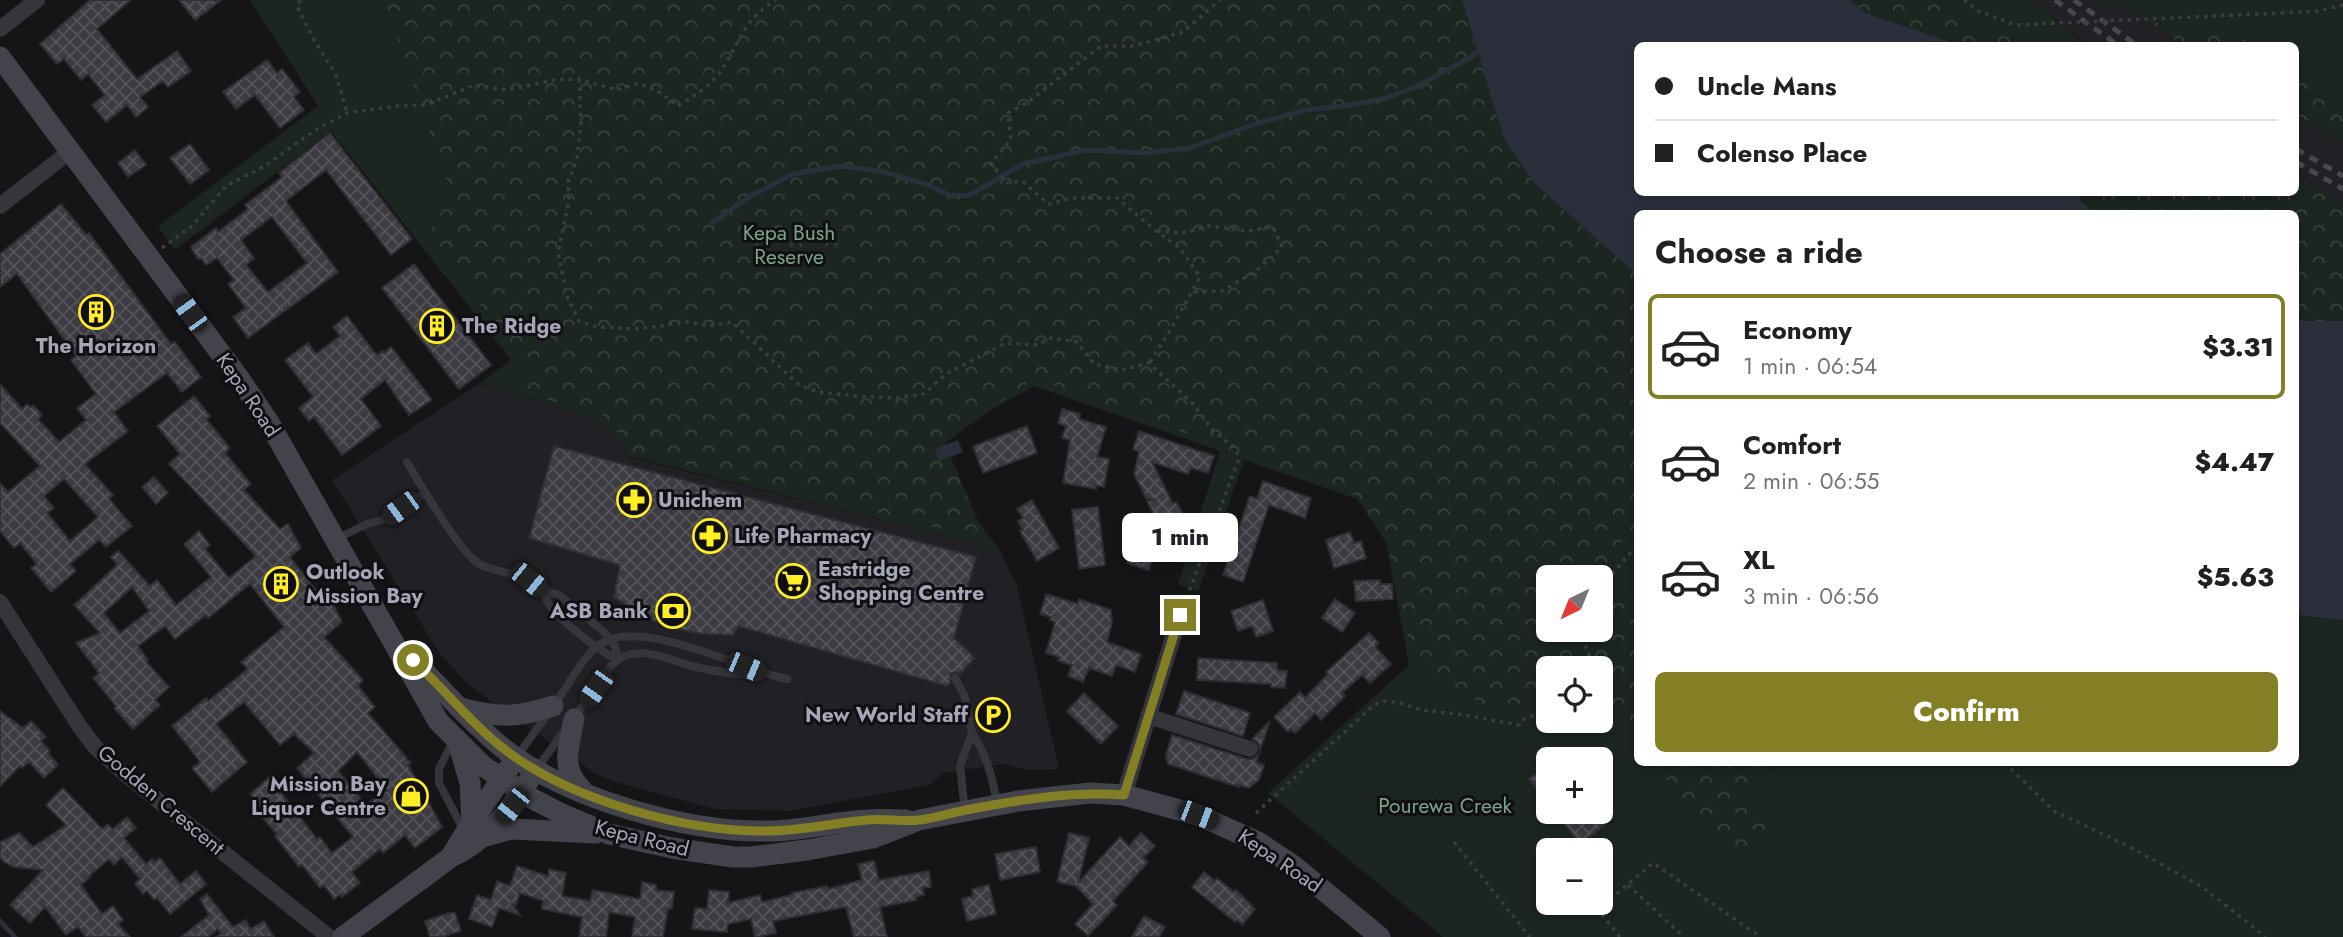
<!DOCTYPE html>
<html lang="en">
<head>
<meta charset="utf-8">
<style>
	:root { --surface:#fff; --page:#f2f2f2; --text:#202124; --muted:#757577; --line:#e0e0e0; --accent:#847e24 }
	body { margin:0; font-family:Jost,sans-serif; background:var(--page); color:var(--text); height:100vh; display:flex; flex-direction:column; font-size:26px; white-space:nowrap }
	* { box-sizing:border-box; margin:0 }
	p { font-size:23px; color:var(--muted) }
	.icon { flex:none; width:38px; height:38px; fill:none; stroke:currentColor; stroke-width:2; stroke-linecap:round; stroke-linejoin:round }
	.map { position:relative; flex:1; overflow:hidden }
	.sheet { position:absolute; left:1634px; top:210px; width:665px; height:556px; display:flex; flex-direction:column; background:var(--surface); border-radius:10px; box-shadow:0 4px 10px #0003 }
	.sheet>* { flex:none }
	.top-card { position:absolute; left:1634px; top:42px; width:665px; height:154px; border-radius:10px; box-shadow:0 4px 10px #0003; display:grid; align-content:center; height:154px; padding:0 21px; background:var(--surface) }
	.needle { width:46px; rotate:223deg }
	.buttons { position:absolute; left:1536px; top:565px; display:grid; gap:14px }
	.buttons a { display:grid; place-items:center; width:77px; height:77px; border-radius:10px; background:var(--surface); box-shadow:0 4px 10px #0003; font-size:35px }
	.end { position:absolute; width:32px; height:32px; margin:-16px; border:9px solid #847e24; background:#fff; box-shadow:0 0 0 4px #fff }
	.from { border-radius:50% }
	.bubble { position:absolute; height:49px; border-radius:10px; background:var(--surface); box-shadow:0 4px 10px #0003; font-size:23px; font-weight:800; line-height:49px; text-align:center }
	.car { position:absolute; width:21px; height:42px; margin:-21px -10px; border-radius:9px; box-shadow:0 0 5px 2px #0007; background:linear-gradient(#222 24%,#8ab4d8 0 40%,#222 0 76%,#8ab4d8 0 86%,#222 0) }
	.top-card b { display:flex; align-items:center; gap:24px; height:66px; font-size:26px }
	.top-card b+b { border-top:2px solid var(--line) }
	.top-card i { width:18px; height:18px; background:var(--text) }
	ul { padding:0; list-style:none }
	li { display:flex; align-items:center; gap:21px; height:105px; margin:0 14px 10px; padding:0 7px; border:4px solid transparent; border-radius:10px }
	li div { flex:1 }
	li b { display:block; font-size:26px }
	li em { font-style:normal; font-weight:800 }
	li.active { border-color:var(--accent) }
	li>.icon { width:63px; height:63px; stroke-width:1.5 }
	h2 { padding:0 21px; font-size:32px; line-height:84px }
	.button { display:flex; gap:14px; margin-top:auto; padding:14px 21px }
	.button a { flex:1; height:80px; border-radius:10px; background:var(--accent); color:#fff; font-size:28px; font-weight:800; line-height:80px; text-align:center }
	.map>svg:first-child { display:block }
</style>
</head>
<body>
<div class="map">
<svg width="2343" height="937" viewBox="0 0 2343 937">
	<defs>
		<pattern id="forest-crowns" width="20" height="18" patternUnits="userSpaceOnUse" patternTransform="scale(1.75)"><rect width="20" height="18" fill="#1c251f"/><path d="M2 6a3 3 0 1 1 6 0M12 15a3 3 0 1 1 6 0" fill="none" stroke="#3a423d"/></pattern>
		<pattern id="building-cross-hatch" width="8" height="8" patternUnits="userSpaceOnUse" patternTransform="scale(1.75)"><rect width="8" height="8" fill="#3c3b42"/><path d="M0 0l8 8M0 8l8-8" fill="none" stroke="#55545b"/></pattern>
	</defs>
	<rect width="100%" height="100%" fill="#151416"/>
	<g fill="#212024">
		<polygon points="2032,0 2096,0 2110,10 2116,3 2184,45 2087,45"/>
		<polygon points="2296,114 2343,143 2343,202 2296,177"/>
		<polygon points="480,383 602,421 628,457 1000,550 1017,586 1059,769 1029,770 1003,764 944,773 929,785 790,811 714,809 612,781 596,774 489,700 466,682 440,654 332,480"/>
	</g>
	<g fill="#1c251f" fill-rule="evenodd">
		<path d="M250,0H1455L1429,152L1638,329V763H2296V615L2343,620V937H1443L1268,793L1409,665L1386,543L1357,499L1244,460L1198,592L1178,584L1220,451L1034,386L924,448L1000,550L628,456L601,421L480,383L511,360L331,131L175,250L158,226L318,106ZM1549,578H1601V630H1549ZM1549,668H1601V721H1549ZM1549,760H1601V812H1549ZM1549,850H1601V903H1549Z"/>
		<polygon points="1939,0 2032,0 2082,42 2075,45 2028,45 1981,29"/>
		<polygon points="2097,0 2343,0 2343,143 2296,114 2296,46 2184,45 2116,4 2110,10"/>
	</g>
	<g fill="url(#forest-crowns)" fill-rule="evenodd">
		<path d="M384,0H1462L1504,139L1534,183L1638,276V530L1624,537L1604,579L1638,596V745L1607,707L1601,705V668H1549V702L1505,716L1415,667L1387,542L1357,496L1034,378L945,443L986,540L634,452L601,414L515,391L528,367L429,239L447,182ZM1549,578H1601V630H1549Z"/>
		<polygon points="1849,0 1939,0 1981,28 2028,45 1959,45 1866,13"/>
		<polygon points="2116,3 2188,38 2219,33 2264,45 2184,45"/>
		<polygon points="2296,67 2343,98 2343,143 2296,114"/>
		<polygon points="2296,177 2343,202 2343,321 2308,321 2296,319 2296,214 2095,213 2078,198 2075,193 2296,192"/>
		<polygon points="1653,763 1773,763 1777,775 1737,791 1749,815 1771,826 1742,870"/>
	</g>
	<g fill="#2a2f3b">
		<polygon points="1462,0 1849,0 1866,13 1959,45 1638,46 1638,192 2075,192 2078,198 2095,213 1638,214 1638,276 1534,183 1504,139"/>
		<polygon points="2296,319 2308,321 2343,321 2343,620 2296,615"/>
		<polygon points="958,440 963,452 939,461 935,449"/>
	</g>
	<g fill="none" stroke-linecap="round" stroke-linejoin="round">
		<g stroke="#2a2f3b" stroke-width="5">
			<polyline points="712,223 749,197 793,174 842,166 885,172 928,185 951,196 970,195 1023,164 1086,150 1145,153 1190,148 1255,124 1307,110 1344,106 1383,99 1418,86 1471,57 1482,48"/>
			<polyline points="0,921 15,937"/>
		</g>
	</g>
	<g fill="url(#building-cross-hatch)" stroke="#2f2e33" stroke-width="2" fill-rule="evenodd">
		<polygon points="90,0 131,0 97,29 137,79 177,51 191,71 168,87 163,81 140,97 148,107 136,117 127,105 106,122 92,105 105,95 88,74 81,80 64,59 57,64 40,44"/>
		<polygon points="179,0 221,0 195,20"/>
		<polygon points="267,60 277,73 282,69 300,92 294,97 304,110 280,128 255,95 236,109 223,92"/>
		<path d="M330,133L412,239L391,255L326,170L286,201L338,272L248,338L233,317L246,308L228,284L234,280L217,258L206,265L201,258L198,259L191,247L216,228L218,232L248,209L245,205L282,177L279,173ZM272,217L307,263L268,292L246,265L254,258L241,240Z"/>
		<polygon points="190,144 209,170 190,184 170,158"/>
		<polygon points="135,150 146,165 128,177 118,163"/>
		<path d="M61,204L86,235L89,233L171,344L175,342L201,377L182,392L167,373L114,412L128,431L85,464L113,495L109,499L132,526L106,547L99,540L70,564L76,571L51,592L31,568L37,564L20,543L14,548L0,531V483L8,492L40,466L0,423V384L22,409L27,404L30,407L33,405L42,415L38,419L59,442L86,420L77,408L96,394L71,360L76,356L17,274L0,287V254ZM64,479L98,517L70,541L47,513L54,508L44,496Z"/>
		<polygon points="414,264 491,365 459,389 382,288"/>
		<polygon points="347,316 374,352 378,355 382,351 384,353 391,347 432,400 409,415 385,380 361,399 381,426 342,455 314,417 309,421 299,408 313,397 285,360 308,343 316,354 340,336 333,327"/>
		<path d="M194,396L210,416L206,419L230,448L225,453L251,484L244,490L280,529L288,524L301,548L290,557L326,603L330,598L342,622L324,637L363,680L358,686L375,707L368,713L411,763L408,765L442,827L415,848L405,835L383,853L380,849L352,872L360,883L342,897L340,894L334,899L324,885L320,888L302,865L299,867L275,836L277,834L261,816L266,812L250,794L272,775L282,787L279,790L317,839L320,837L332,853L353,837L297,768L314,753L294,734L280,745L244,702L216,724L247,762L212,792L192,768L200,762L172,726L206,698L208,701L248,669L241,662L284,627L250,584L208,618L206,615L175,639L165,626L138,646L148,660L146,662L169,687L155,700L160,705L133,729L114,708L116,706L93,678L99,673L76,643L100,633L74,605L117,565L111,557L118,551L150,586L157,580L176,605L211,577L184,544L199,531L210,545L205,549L229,578L256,556L169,464L180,454L157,426ZM132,587L149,611L120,633L104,613ZM357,752L387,790L366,805L338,771Z"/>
		<polygon points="1062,409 1080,414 1079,419 1106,427 1097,457 1109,459 1104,487 1095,485 1096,489 1063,483 1070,440 1062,438 1066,426 1058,423"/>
		<polygon points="1027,426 1037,453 983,473 973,446"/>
		<polygon points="1139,431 1214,456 1208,473 1191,468 1188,474 1152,462 1173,504 1176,502 1192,529 1181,526 1176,542 1166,538 1147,501 1157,500 1146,498 1134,474 1139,452 1133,449"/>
		<polygon points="554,446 976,557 954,638 975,658 960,674 955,672 950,674 950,683 947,686 738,626 733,635 704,634 677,629 649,619 614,597 620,565 529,538"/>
		<polygon points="154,477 168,493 156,504 142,487"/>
		<polygon points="1263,481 1311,498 1305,518 1269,505 1243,582 1223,575 1250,496 1257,499"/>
		<polygon points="1032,500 1059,548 1037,561 1020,531 1023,530 1018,521 1023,518 1017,509"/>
		<polygon points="1098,507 1105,565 1079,569 1072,510"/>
		<polygon points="1137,530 1174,541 1169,557 1154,552 1149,570 1127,563"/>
		<polygon points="1350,532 1354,543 1361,541 1366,558 1334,568 1326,540"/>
		<polygon points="1380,580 1380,584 1392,584 1393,599 1356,601 1354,581"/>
		<polygon points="1046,594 1078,604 1079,599 1111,610 1112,623 1107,642 1141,654 1135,672 1116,665 1112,676 1089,668 1083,682 1068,676 1072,665 1058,661 1059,657 1046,653 1055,622 1050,620 1051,617 1040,614"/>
		<polygon points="1335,599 1355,613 1342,632 1322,618"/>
		<polygon points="1263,600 1273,631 1256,637 1252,626 1238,631 1231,611"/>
		<polygon points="1369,633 1379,643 1375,647 1391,664 1370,683 1362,675 1342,693 1345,696 1321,720 1315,713 1295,733 1290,729 1288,732 1274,717 1300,692 1305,698 1328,674 1326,672"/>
		<polygon points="1198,658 1277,663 1277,670 1287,671 1285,688 1271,687 1271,684 1197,680"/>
		<polygon points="1184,691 1250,713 1243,736 1176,714"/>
		<polygon points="1084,693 1118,726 1101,744 1067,711"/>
		<polygon points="0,711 23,728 31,721 46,737 41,741 50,751 48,753 58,765 44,778 29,762 22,768 20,766 0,786"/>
		<polygon points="1270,721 1260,750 1258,743 1252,739"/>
		<polygon points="1172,735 1247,759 1253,759 1259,754 1256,762 1264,765 1259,780 1249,788 1239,785 1239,787 1168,764 1166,755"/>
		<polygon points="1549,764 1549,804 1529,779"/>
		<polygon points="63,788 102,829 108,824 113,829 127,817 136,828 124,838 146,864 152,859 154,862 160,858 180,884 196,871 206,884 170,914 157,898 154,900 147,891 143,894 135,883 140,879 122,857 114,865 109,859 89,876 90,877 81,885 102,914 113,906 123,920 118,924 130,937 86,937 78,927 66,935 45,907 30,923 10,905 43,870 14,867 4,862 0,858 0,842 19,833 33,847 66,825 46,805"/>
		<polygon points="1555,812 1594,812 1605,825 1580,844"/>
		<polygon points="1069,833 1089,838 1078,883 1120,837 1129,846 1141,833 1155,846 1143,858 1148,862 1113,901 1117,905 1088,936 1075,924 1093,904 1076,886 1057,882"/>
		<polygon points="1036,847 1040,872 1000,880 995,854"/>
		<polygon points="874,861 879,880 929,871 931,887 923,888 924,895 916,897 917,900 880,907 887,937 854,937 846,907 773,921 776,933 758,937 755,937 751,919 728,924 727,932 692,929 695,908 707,909 709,890 729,892 728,903 760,895 762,902 792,895 792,893 827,886 828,889 862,880 858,864"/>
		<polygon points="517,866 548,876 549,869 566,873 562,896 590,901 593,890 640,899 642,882 656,885 656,890 674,892 672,909 668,908 663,937 632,937 635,917 609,912 606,937 579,937 582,917 542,909 543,901 520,893 516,905 512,904 520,915 499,908 492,927 469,919 477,895 491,900 497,881 510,886"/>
		<polygon points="1204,872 1215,881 1217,878 1234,892 1236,890 1255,909 1242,925 1237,920 1235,922 1192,887"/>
		<polygon points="989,885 996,914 967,921 962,899 973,896 972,889"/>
		<polygon points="207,894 233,927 246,920 250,929 264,921 274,937 216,937 221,934 218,929 208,937 181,937 209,915 200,899"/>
		<polygon points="449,913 455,913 461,931 442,937 430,937 425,921"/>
		<polygon points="1144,916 1165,927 1159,937 1132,937"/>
	</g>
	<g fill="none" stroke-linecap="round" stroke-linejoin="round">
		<g stroke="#3b3b43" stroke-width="3.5" stroke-dasharray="3.5 5" stroke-linecap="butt">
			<polyline points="300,0 297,6 313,38 336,75 347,113"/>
			<polyline points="2281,13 2319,11 2343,5"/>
			<polyline points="579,79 581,123 577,159 568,182 569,201 558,253 567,296 579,321 597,327 635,329 661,326 684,321 708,326 732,322 799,385 818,392 857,396 896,398 924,394 946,374 1006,343 1037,345 1051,338 1077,342 1094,364 1122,370 1149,363 1193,404 1214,432 1234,447 1238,455 1238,461 1186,600"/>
			<polyline points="1157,231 1183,233 1210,226 1247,231 1273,227 1282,247 1255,272 1222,291 1193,292"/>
			<path d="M162,248L192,226L226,186L265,166L315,130L347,113L398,106L426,105L474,85L507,90L554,80L579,79L617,90L638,83L661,93L678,106C694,96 712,85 723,68C741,39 744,20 776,0"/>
			<polyline points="1150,362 1171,329 1200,277 1180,248 1156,231 1117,198 1074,198 1048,204 1022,181 1007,183 991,164 1011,139 1008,113 1028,102 1101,46 1134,46 1183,32 1220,0"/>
			<polyline points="1601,587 1638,544"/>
			<polyline points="1578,630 1590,657 1588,668"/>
			<polyline points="2005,763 2054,811 2124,844 2201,886 2266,937"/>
			<polyline points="1256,813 1373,706 1381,701 1397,702 1422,710 1465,715 1519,725 1522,720 1549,708"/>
			<polyline points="1454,842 1530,937"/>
			<polyline points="1628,885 1684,937"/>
			<polyline points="1620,937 1598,910 1653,863 1761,937"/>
		</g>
		<g stroke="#36353c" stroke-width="8">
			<path d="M407,462C420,484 460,553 479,564C498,574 522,571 539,588C544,593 546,600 550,606C565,625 597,649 618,660"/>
			<polyline points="336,539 367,524 386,519 415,498 426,494"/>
			<polyline points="540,589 559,595 604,632 615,646 618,660"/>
			<polyline points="955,678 965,697 972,733"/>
			<path d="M575,717C588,699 600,673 618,660C641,643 672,662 696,667C717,672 740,675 761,675"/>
			<polyline points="453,741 439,769 439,783 464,831"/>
			<path d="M517,757C532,735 548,714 563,692C573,677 584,656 599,645C640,615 740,670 787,679"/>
			<polyline points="536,770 565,730"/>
			<path d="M965,811L960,766L972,733C987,755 992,777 997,802"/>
		</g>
		<g stroke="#36353c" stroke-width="16">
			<polyline points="0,29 37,0"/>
			<polyline points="0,206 69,152"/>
			<polyline points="0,602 80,727 95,747 125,774 329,937"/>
			<polyline points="1148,716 1250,749"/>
			<polyline points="1124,795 1180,615"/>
		</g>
		<g stroke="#43434c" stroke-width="21">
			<polyline points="0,57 239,378 268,421 438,721 483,766 531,798 564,815 609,834 672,848 733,857 751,857 807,850 873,838 919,820 1018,801 1090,793 1124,795 1198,815 1258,842 1294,866 1380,937"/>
			<path d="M409,657C441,687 469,721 504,749C568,799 688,833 769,831C803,831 836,821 869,820C881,819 894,820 906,820"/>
			<path d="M460,708C499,718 516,718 553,706"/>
			<path d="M574,719C569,747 559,768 583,791"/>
			<polyline points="459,745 470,783 472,822"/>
			<polyline points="486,836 511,829 596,833"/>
			<polyline points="452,855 472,822 509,768"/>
			<path d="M343,937L451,857C487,840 508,813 529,780"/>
		</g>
		<g stroke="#484851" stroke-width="5" stroke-dasharray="9 7" stroke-linecap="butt">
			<polyline points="2055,0 2119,46"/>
			<polyline points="2074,0 2138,46"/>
			<polyline points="2296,149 2343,176"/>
			<polyline points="2296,162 2343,189"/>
		</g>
		<polyline stroke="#3b3b43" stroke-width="3.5" stroke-dasharray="3.5 5" stroke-linecap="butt" points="1964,0 1978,11 2015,25 2281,13"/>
	</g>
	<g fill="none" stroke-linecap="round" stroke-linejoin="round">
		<path stroke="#847e24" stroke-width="9" d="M413,660C445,690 472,725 508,752C574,801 686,832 767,831C801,831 833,823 867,820C884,818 902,822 920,820C935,818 951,813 966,810C1018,800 1071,791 1124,795L1180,615"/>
	</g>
	<defs>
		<g id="building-ring" transform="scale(1.75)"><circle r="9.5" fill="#100f11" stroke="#ffef24" stroke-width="1.5"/><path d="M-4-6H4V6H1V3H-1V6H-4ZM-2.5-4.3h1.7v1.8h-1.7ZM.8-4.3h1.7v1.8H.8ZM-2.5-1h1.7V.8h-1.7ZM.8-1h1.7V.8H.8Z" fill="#ffef24"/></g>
		<g id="pharmacy-ring" transform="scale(1.75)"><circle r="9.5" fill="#100f11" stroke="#ffef24" stroke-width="1.5"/><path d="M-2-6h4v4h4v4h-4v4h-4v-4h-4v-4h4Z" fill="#ffef24"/></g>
		<g id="supermarket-ring" transform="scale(1.75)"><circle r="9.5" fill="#100f11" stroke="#ffef24" stroke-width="1.5"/><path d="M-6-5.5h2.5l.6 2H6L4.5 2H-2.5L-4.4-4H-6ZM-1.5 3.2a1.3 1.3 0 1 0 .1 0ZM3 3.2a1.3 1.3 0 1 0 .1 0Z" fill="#ffef24"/></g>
		<g id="bank-ring" transform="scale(1.75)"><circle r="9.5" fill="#100f11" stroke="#ffef24" stroke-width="1.5"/><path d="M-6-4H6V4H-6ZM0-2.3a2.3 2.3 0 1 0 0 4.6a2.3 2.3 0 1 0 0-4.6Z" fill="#ffef24"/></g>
		<g id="parking-ring" transform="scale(1.75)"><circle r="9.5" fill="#100f11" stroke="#ffef24" stroke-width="1.5"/><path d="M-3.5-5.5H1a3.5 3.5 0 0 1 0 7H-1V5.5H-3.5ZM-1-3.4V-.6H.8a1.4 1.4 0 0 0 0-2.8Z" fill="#ffef24"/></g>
		<g id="shop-ring" transform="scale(1.75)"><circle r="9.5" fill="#100f11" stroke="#ffef24" stroke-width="1.5"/><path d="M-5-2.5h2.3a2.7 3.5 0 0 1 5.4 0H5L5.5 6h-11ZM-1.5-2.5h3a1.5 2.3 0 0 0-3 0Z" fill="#ffef24"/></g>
	</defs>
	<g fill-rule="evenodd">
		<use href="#building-ring" x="96" y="312"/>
		<use href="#building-ring" x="437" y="326"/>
		<use href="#pharmacy-ring" x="634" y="500"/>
		<use href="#pharmacy-ring" x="710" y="536"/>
		<use href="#supermarket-ring" x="793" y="581"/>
		<use href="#building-ring" x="281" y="584"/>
		<use href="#bank-ring" x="673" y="611"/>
		<use href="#parking-ring" x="993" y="715"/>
		<use href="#shop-ring" x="411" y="796"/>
	</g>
	<g text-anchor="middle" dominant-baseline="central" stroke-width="6" stroke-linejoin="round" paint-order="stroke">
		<g font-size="21" fill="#7ba488" stroke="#100f11">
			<text x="789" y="233">Kepa Bush<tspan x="789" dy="24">Reserve</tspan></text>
			<text x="1445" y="806">Pourewa Creek</text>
		</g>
		<g font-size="21" font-weight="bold" fill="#a5a6b8" stroke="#100f11" text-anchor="start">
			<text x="462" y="326">The Ridge</text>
			<text x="96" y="346" text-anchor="middle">The Horizon</text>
			<text x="658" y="500">Unichem</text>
			<text x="734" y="536">Life Pharmacy</text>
			<text x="818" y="569">Eastridge<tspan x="818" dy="24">Shopping Centre</tspan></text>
			<text x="306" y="572">Outlook<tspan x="306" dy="24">Mission Bay</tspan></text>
			<text x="648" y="611" text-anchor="end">ASB Bank</text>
			<text x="968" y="715" text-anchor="end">New World Staff</text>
			<text x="386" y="784" text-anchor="end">Mission Bay<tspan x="386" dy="24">Liquor Centre</tspan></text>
		</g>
		<g font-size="21" fill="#a5a6b8" stroke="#100f11">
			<text transform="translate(248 395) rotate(56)">Kepa Road</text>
			<text transform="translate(161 800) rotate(40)">Godden Crescent</text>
			<text transform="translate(642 838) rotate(14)">Kepa Road</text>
			<text transform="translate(1280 861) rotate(34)">Kepa Road</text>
		</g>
	</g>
</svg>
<div class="buttons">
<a><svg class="needle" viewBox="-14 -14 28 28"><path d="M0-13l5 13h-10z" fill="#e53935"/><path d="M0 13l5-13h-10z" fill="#757577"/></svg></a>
<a><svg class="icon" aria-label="locate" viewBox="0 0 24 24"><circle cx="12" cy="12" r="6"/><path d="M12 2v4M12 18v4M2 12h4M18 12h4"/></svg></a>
<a>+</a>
<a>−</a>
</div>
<i class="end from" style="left:413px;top:660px"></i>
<i class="end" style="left:1180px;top:615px"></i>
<div class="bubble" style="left:1122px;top:513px;width:116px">1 min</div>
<i class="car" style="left:190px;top:313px;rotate:324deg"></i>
<i class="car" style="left:401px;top:508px;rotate:234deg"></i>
<i class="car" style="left:529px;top:580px;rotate:129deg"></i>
<i class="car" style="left:746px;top:667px;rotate:113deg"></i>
<i class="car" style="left:596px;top:688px;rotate:215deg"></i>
<i class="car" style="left:512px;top:806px;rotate:219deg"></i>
<i class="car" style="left:1198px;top:815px;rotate:111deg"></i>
<div class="top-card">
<b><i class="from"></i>Uncle Mans</b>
<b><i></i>Colenso Place</b>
</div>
<section class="sheet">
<h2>Choose a ride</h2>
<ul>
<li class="active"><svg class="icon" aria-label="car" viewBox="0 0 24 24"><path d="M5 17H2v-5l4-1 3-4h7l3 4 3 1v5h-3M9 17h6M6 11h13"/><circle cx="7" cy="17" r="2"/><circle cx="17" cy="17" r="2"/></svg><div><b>Economy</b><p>1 min · 06:54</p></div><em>$3.31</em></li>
<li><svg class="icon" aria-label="car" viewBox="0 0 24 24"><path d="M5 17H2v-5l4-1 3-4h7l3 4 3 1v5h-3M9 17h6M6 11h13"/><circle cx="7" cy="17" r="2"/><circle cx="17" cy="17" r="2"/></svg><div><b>Comfort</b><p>2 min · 06:55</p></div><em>$4.47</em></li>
<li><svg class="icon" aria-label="car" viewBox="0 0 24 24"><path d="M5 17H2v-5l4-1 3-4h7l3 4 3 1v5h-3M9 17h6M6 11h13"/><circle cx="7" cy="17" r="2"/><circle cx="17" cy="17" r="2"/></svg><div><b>XL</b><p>3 min · 06:56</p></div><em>$5.63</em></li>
</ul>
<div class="button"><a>Confirm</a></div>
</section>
</div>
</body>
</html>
